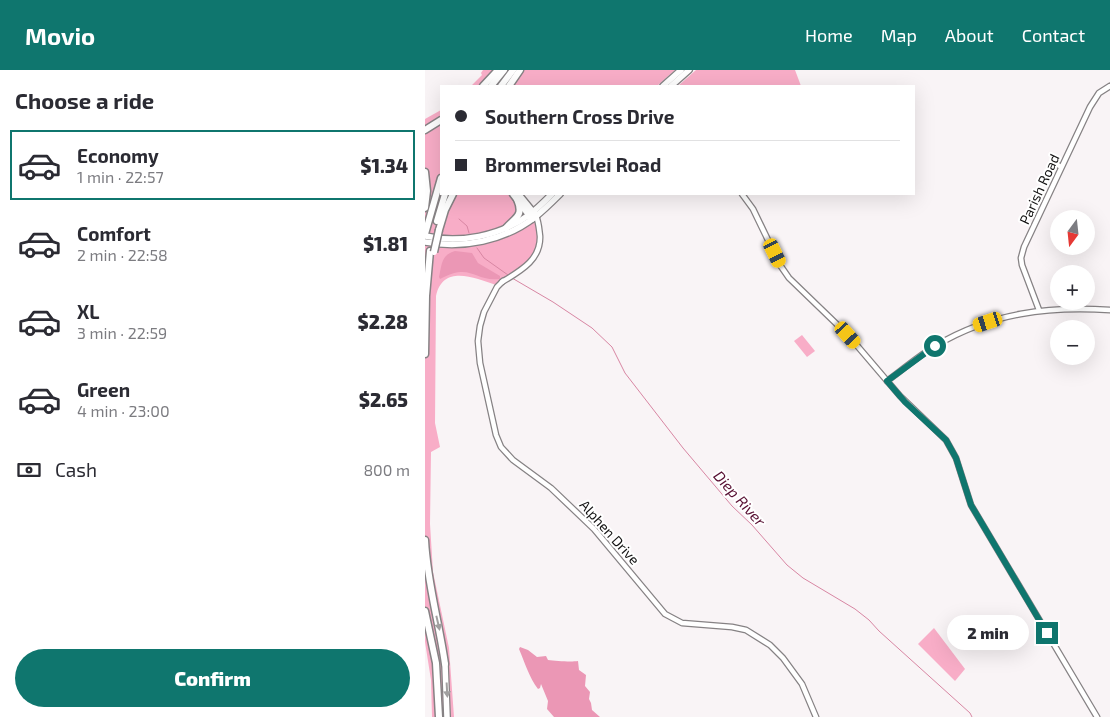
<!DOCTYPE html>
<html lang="en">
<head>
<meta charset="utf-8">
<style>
	:root { --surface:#fff; --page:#f7f7f7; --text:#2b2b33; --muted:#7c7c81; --line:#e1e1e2; --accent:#0f766e }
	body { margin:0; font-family:"Exo 2",sans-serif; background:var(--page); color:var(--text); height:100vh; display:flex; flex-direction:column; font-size:19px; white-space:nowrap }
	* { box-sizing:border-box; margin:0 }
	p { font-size:16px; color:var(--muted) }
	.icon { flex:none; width:28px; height:28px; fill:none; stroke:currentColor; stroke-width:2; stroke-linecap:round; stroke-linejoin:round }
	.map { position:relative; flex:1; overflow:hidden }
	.panel { display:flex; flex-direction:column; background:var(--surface); width:425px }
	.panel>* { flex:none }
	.hud { position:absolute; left:15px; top:15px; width:475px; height:110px; border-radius:0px; box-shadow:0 5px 20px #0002; display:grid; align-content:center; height:110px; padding:0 15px; background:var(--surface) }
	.needle { width:32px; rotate:195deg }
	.fabs { position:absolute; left:625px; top:140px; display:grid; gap:10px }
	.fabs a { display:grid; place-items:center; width:45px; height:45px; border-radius:50%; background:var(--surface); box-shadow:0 5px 20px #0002; font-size:25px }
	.end { position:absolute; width:22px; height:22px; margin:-11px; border:6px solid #0f766e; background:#fff; box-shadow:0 0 0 2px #fff }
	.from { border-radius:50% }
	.bubble { position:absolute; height:35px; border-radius:18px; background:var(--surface); box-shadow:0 5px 20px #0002; font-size:16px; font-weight:800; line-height:35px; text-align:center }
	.car { position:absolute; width:15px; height:30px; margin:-15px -8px; border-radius:6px; box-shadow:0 0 4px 1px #0007; background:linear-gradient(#f5c518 24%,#345 0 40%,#f5c518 0 76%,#345 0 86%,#f5c518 0) }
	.hud b { display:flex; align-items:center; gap:18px; height:48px; font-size:19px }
	.hud b+b { border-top:1px solid var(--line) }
	.hud i { width:12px; height:12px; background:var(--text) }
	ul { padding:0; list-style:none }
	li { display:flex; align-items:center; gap:15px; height:70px; margin:0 10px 8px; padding:0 5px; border:2px solid transparent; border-radius:0px }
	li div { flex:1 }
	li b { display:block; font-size:19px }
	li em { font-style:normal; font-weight:800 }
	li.active { border-color:var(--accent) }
	li>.icon { width:45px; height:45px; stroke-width:1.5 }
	h2 { padding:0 15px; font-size:22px; line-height:60px }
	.pay { display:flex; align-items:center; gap:12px; height:55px; padding:0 15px; font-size:19px }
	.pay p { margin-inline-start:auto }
	.cta { display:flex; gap:10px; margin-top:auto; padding:10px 15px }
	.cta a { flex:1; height:58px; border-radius:30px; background:var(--accent); color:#fff; font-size:20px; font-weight:800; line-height:58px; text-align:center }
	header { display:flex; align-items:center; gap:30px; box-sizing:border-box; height:70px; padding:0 25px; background:var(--accent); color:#fff }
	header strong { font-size:24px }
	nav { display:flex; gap:28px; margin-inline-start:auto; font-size:18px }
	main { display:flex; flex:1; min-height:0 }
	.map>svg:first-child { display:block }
</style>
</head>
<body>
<header>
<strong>Movio</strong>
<nav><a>Home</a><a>Map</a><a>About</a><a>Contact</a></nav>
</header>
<main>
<section class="panel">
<h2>Choose a ride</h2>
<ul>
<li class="active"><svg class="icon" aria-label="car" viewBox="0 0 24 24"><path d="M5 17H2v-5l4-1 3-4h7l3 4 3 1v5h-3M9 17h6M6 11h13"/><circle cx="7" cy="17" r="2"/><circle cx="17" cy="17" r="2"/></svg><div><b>Economy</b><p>1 min · 22:57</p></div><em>$1.34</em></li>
<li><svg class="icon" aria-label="car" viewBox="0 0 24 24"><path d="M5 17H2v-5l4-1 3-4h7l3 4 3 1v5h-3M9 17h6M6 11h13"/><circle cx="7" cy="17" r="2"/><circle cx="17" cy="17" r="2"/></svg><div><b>Comfort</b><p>2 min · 22:58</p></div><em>$1.81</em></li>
<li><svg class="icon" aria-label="car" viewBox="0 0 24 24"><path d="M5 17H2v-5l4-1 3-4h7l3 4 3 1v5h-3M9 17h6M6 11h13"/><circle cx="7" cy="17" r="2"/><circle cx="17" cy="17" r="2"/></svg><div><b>XL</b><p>3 min · 22:59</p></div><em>$2.28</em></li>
<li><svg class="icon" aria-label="car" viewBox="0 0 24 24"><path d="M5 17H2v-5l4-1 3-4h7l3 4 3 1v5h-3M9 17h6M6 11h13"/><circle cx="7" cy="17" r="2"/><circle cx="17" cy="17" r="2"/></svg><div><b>Green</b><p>4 min · 23:00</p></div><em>$2.65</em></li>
</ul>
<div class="pay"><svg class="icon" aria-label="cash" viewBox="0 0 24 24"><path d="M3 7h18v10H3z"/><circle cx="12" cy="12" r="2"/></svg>Cash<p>800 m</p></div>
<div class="cta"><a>Confirm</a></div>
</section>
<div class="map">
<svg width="685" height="647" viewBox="0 0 685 647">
	<rect width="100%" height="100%" fill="#f9f4f6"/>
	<g fill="#f8adc7">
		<polygon points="58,0 250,0 232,16 46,16 57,5 56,3"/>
		<polygon points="271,0 370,0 376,16 253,16"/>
		<path d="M16,40V124H100L92,129L94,134L90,150L107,149C110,153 113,159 114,163C120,187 87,204 71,215C50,208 18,194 11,226L10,353L15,377L6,382L5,454L8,502L24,578L29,647H7L6,610L0,572V49Z"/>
		<polygon points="377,265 390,281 382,287 369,271"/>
		<polygon points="509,558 540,599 530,611 493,574"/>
	</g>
	<g fill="#eb97b5">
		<path d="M30,181L47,183L53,193L75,206V209C48,212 47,192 15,209L14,207C17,194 16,185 30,181Z"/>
		<path d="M95,577L103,580L112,587L121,586L123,590C131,591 146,592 153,591L154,600L161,605L160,616L165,622L164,629L166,633L167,640L175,647H129L122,639L123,631L116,614L115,618L113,619C104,607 100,593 94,579Z"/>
	</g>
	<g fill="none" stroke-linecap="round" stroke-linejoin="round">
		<g stroke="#d886a3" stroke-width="1">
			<polyline points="34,149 42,156 44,163"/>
			<polyline points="52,178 59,188 83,205"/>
			<polyline points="87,208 128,232 167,258 187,277 200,303 258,378 307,436 327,455 362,495 378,508 430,539 444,550 454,561 545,643 547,647"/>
		</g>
		<g stroke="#868284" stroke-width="7">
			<g id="tertiary">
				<polyline points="630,93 636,97"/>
				<polyline points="317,124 328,139 355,195 364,208 423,265 475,326 521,370 531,388 546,435 672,647"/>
				<polyline points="78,211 72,217 59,242 55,256 53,271 55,293 71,365 76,377 88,390 126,418 169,459 240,544 257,553 307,557 321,560 345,575 358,588 377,614 391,647"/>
				<path d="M77,212C95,201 116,190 115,166C114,159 114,153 111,146"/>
				<polyline points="614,240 597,195 596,188 599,177 665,37 674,23 685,16"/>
				<path d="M462,311C479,299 494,285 512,275C566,243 623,236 685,240"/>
			</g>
		</g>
		<g stroke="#868284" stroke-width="8">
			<g id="primary">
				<polyline points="238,16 256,0"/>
				<polyline points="246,16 264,0"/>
				<path d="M0,166C35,174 75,166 104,145C112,139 120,131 127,124"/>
				<path d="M0,172C38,179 79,171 110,147C119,140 127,132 135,124"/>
			</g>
		</g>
		<g stroke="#868284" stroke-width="8">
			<polyline id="trunk" points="20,594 22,647"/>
		</g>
		<g stroke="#868284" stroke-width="9">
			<g id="motorway">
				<polyline points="58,16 73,0"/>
				<polyline points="66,16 79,0"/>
				<polyline points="76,16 88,0"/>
				<polyline points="84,16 95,0"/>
				<polyline points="0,60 16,50"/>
				<polyline points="0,102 2,121 0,138"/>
				<polyline points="88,124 107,149"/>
				<polyline points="93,124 111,146"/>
				<polyline points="12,151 20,124"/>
				<path d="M81,158C91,147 99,146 92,129"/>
				<polyline points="14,160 20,140 28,124"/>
				<polyline points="0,164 16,108"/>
				<polyline points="0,284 1,226 5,181"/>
				<path d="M0,470C2,512 14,552 20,594"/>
				<polyline points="0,541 11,593 14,647"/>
			</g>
		</g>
		<use href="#tertiary" stroke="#fff" stroke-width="4.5"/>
		<use href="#primary" stroke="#fff" stroke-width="5.5"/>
		<use href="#trunk" stroke="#fff" stroke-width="5.5"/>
		<use href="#motorway" stroke="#fff" stroke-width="6"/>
		<g stroke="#868284" stroke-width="9" stroke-linecap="butt">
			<polyline id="motorway-bridge" points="9,182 14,160"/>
		</g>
		<use href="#motorway-bridge" stroke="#fff" stroke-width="6"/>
	</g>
	<defs><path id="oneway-solid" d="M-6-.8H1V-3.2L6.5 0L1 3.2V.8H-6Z" transform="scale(1.25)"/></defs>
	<g fill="#a1a0a0">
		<use href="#oneway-solid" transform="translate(13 553) rotate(77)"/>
		<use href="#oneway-solid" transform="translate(22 620) rotate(87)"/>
	</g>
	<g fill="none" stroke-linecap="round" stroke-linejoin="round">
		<polyline stroke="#0f766e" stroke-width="6" points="510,276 462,311 480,332 521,370 531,388 546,435 622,563"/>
	</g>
	<g text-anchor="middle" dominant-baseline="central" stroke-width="4" stroke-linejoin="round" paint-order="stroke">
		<g font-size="14" fill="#131212" stroke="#fff">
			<text transform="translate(614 119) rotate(-65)">Parish Road</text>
			<text transform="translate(185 462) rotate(48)">Alphen Drive</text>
		</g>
		<g font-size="15" font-style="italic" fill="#570e31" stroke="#fff">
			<text transform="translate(315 428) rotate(48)">Diep River</text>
		</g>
	</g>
</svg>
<div class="fabs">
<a><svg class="needle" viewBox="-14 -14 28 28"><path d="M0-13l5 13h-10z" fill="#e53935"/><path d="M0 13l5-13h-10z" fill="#7c7c81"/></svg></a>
<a>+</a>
<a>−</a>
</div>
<i class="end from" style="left:510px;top:276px"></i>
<i class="end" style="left:622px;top:563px"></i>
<div class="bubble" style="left:522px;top:545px;width:82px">2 min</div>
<i class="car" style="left:350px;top:183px;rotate:154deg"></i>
<i class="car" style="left:563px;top:252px;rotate:252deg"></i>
<i class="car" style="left:423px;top:265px;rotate:138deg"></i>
<div class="hud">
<b><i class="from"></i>Southern Cross Drive</b>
<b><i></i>Brommersvlei Road</b>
</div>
</div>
</main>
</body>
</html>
